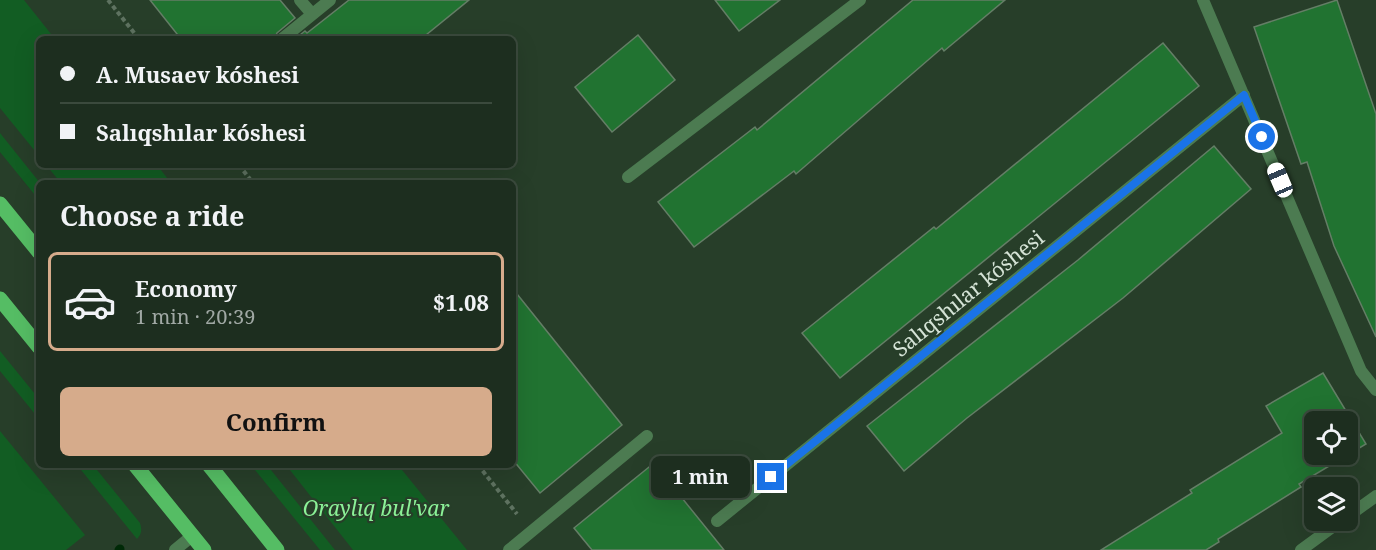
<!DOCTYPE html>
<html lang="en">
<head>
<meta charset="utf-8">
<style>
	:root { --surface:#1d2e1f; --page:#2a3a2c; --text:#f1f3f6; --muted:#a0a8a4; --line:#3b4a3d; --accent:#d6ab8b }
	body { margin:0; font-family:"Noto Serif",serif; background:var(--page); color:var(--text); height:100vh; display:flex; flex-direction:column; font-size:22px; white-space:nowrap }
	* { box-sizing:border-box; margin:0 }
	p { font-size:20px; color:var(--muted) }
	.icon { flex:none; width:33px; height:33px; fill:none; stroke:currentColor; stroke-width:2; stroke-linecap:round; stroke-linejoin:round }
	.map { position:relative; flex:1; overflow:hidden }
	.drawer { position:absolute; left:36px; top:180px; width:480px; height:288px; display:flex; flex-direction:column; background:var(--surface); border-radius:9px; box-shadow:0 6px 24px #0002,0 0 0 2px var(--line) }
	.drawer>* { flex:none }
	.hud { position:absolute; left:36px; top:36px; width:480px; height:132px; border-radius:9px; box-shadow:0 6px 24px #0002,0 0 0 2px var(--line); display:grid; align-content:center; height:132px; padding:0 24px; background:var(--surface) }
	.buttons { position:absolute; left:1304px; top:411px; display:grid; gap:12px }
	.buttons a { display:grid; place-items:center; width:54px; height:54px; border-radius:9px; background:var(--surface); box-shadow:0 6px 24px #0002,0 0 0 2px var(--line); font-size:30px }
	.end { position:absolute; width:27px; height:27px; margin:-14px; border:8px solid #1a73e8; background:#fff; box-shadow:0 0 0 3px #fff }
	.from { border-radius:50% }
	.bubble { position:absolute; height:42px; border-radius:9px; background:var(--surface); box-shadow:0 6px 24px #0002,0 0 0 2px var(--line); font-size:20px; font-weight:700; line-height:42px; text-align:center }
	.car { position:absolute; width:18px; height:36px; margin:-18px -9px; border-radius:8px; box-shadow:0 0 4px 2px #0007; background:linear-gradient(#fff 24%,#345 0 40%,#fff 0 76%,#345 0 86%,#fff 0) }
	.hud b { display:flex; align-items:center; gap:21px; height:57px; font-size:22px }
	.hud b+b { border-top:2px solid var(--line) }
	.hud i { width:15px; height:15px; background:var(--text) }
	ul { padding:0; list-style:none }
	li { display:flex; align-items:center; gap:18px; height:99px; margin:0 12px 9px; padding:0 12px; border:3px solid var(--line); border-radius:9px }
	li div { flex:1 }
	li b { display:block; font-size:22px }
	li em { font-style:normal; font-weight:700 }
	li.selected { border-color:var(--accent) }
	li>.icon { width:54px; height:54px; stroke-width:1.5 }
	h2 { padding:0 24px; font-size:27px; line-height:72px }
	.action { display:flex; gap:12px; margin-top:auto; padding:12px 24px }
	.action a { flex:1; height:69px; border-radius:9px; background:var(--accent); color:#111; font-size:24px; font-weight:700; line-height:69px; text-align:center }
	.map>svg:first-child { display:block }
</style>
</head>
<body>
<div class="map">
<svg width="1376" height="550" viewBox="0 0 1376 550">
	<rect width="100%" height="100%" fill="#273e29"/>
	<g fill="#125d23">
		<polygon points="0,0 24,0 55,39 39,39 39,156 0,108"/>
		<polygon points="0,133 40,183 39,200 0,152"/>
		<polygon points="46,165 157,165 171,183 61,183"/>
		<polygon points="0,351 39,399 39,419 0,371"/>
		<polygon points="0,431 85,535 66,550 0,550"/>
		<path d="M77,465H93L140,523C142,529 142,534 137,539Z"/>
		<polygon points="251,465 267,465 335,550 320,550"/>
		<polygon points="286,465 398,465 467,550 353,550"/>
	</g>
	<g fill="none" stroke-linecap="round" stroke-linejoin="round">
		<polyline stroke="#002a07" stroke-width="9" points="119,550 120,549"/>
	</g>
	<g fill="#217331" stroke="#647e66" stroke-width="1.5" fill-rule="evenodd">
		<polygon points="150,0 280,0 295,18 277,33 274,39 181,39"/>
		<polygon points="349,0 469,0 421,39 295,39 305,31 307,33"/>
		<polygon points="715,0 780,0 739,31"/>
		<polygon points="913,0 1005,0 944,51 942,48 796,174 794,171 694,247 658,202 755,127 757,130"/>
		<polygon points="1337,0 1376,114 1376,337 1334,246 1307,162 1301,164 1254,27"/>
		<polygon points="638,35 675,80 612,132 575,87"/>
		<polygon points="1163,43 1199,86 840,378 802,333 934,227 936,229"/>
		<polygon points="1214,146 1251,189 1123,298 967,418 904,471 867,426 1078,260"/>
		<polygon points="513,289 622,425 540,493 513,460"/>
		<path d="M1323,373L1366,444L1299,484L1301,487L1218,539L1219,542L1206,550H1101L1192,493L1190,490L1282,433L1266,406ZM1314,422H1347V454H1314Z"/>
		<polygon points="654,463 686,503 724,550 592,550 574,528"/>
	</g>
	<g fill="none" stroke-linecap="round" stroke-linejoin="round">
		<g stroke="#5e7260" stroke-width="4" stroke-dasharray="4.5 3" stroke-linecap="butt">
			<polyline points="108,0 139,39"/>
			<polyline points="239,165 253,183"/>
			<polyline points="478,465 517,514"/>
		</g>
		<polyline stroke="#4c7b51" stroke-width="12" points="300,0 312,14"/>
		<g stroke="#4c7b51" stroke-width="12">
			<polyline points="1203,0 1361,371 1376,390"/>
			<polyline points="282,39 330,0"/>
			<polyline points="628,177 860,0"/>
			<polyline points="1347,517 1376,496"/>
			<polyline points="717,521 1244,95"/>
			<polyline points="175,550 192,536"/>
			<polyline points="509,550 647,436"/>
			<polyline points="1301,550 1342,520"/>
		</g>
		<g stroke="#55bd64" stroke-width="15">
			<polyline points="0,204 39,252"/>
			<polyline points="0,299 39,347"/>
			<polyline points="135,465 204,550"/>
			<polyline points="209,465 277,550"/>
		</g>
	</g>
	<g fill="none" stroke-linecap="round" stroke-linejoin="round">
		<polyline stroke="#1a73e8" stroke-width="8" points="771,477 1244,95 1262,137"/>
	</g>
	<g text-anchor="middle" dominant-baseline="central" stroke-width="4.5" stroke-linejoin="round" paint-order="stroke">
		<g font-size="21" fill="#d5e3d6" stroke="#273e29">
			<text transform="translate(968 293) rotate(-39)">Salıqshılar kóshesi</text>
		</g>
		<g font-size="21" font-style="italic" fill="#8bf197" stroke="#273e29">
			<text x="376" y="508">Oraylıq bul'var</text>
		</g>
	</g>
</svg>
<div class="buttons">
<a><svg class="icon" aria-label="locate" viewBox="0 0 24 24"><circle cx="12" cy="12" r="6"/><path d="M12 2v4M12 18v4M2 12h4M18 12h4"/></svg></a>
<a><svg class="icon" aria-label="layers" viewBox="0 0 24 24"><path d="M12 4l9 5-9 5-9-5zM3 14l9 5 9-5"/></svg></a>
</div>
<i class="end from" style="left:1262px;top:137px"></i>
<i class="end" style="left:771px;top:477px"></i>
<div class="bubble" style="left:651px;top:456px;width:99px">1 min</div>
<i class="car" style="left:1280px;top:180px;rotate:337deg"></i>
<div class="hud">
<b><i class="from"></i>A. Musaev kóshesi</b>
<b><i></i>Salıqshılar kóshesi</b>
</div>
<section class="drawer">
<h2>Choose a ride</h2>
<ul>
<li class="selected"><svg class="icon" aria-label="car" viewBox="0 0 24 24"><path d="M5 17H2v-5l4-1 3-4h7l3 4 3 1v5h-3M9 17h6M6 11h13"/><circle cx="7" cy="17" r="2"/><circle cx="17" cy="17" r="2"/></svg><div><b>Economy</b><p>1 min · 20:39</p></div><em>$1.08</em></li>
</ul>
<div class="action"><a>Confirm</a></div>
</section>
</div>
</body>
</html>
